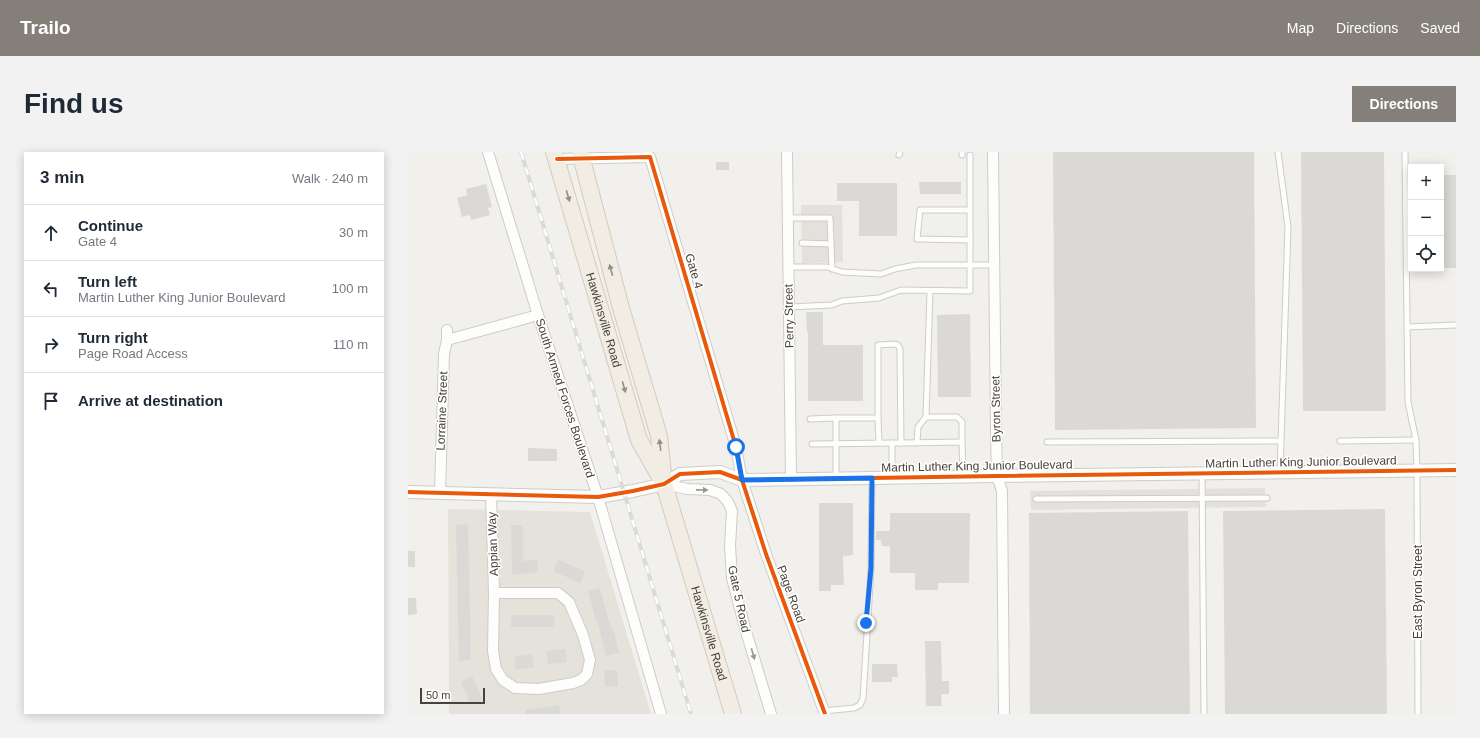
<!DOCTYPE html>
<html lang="en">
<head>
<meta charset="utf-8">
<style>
	:root { --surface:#fff; --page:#f2f2f3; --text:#1f2937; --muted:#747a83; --line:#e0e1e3; --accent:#847f78 }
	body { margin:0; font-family:Arial,sans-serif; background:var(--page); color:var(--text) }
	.controls { position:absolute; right:12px; top:12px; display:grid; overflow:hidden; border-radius:0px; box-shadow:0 2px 10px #0003 }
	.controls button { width:36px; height:36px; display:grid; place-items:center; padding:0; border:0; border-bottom:1px solid var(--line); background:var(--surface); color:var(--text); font:20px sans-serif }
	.scale { position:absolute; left:12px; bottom:10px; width:65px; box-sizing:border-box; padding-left:4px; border:2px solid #484239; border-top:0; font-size:11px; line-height:14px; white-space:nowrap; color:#484239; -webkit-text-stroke:3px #fff; paint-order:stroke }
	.stop { position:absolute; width:12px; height:12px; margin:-9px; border:3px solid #1a73e8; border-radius:50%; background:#fff }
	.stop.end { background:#1a73e8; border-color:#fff; box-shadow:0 1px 4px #0008 }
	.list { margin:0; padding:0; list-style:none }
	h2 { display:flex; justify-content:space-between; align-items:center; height:52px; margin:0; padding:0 16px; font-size:17px }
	h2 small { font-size:13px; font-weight:400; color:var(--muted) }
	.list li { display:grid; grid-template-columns:26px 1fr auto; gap:12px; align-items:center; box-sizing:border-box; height:56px; padding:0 16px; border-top:1px solid var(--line) }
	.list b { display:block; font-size:15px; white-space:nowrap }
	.list p { margin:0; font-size:13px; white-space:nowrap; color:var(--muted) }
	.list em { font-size:13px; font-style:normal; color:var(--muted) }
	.icon { flex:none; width:22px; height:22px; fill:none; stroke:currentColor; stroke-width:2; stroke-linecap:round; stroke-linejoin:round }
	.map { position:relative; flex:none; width:1048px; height:562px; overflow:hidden; border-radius:0px }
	header { display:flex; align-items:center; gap:24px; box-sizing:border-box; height:56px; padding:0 20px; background:var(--accent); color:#fff }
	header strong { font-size:19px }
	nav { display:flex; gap:22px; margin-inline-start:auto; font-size:14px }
	.intro { display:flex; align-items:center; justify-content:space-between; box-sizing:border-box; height:96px; padding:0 24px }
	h1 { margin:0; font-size:28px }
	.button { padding:10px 18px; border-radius:0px; background:var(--accent); color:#fff; font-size:14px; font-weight:700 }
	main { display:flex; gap:24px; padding:0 24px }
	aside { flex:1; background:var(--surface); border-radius:0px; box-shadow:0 2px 10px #0003 }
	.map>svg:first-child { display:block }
	.residential { fill:#e5e2db }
	.parking { fill:#e4e1dd }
	.building { fill:#dbd9d5 }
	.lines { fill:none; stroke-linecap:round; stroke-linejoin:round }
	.service-casing { stroke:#ceccc8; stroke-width:7 }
	.minor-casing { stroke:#ceccc8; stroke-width:12 }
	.tertiary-casing { stroke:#ceccc8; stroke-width:14 }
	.primary-casing { stroke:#d3cbbb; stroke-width:18 }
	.service { stroke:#fdfdfc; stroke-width:5 }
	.minor { stroke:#fdfdfc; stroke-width:10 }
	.tertiary { stroke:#fdfdfc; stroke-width:12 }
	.primary { stroke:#f1ede5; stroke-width:16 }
	.rail-casing { stroke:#dadad9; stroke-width:4 }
	.rail { stroke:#fff; stroke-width:2.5; stroke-dasharray:8; stroke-linecap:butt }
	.cycleway-casing { stroke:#fff; stroke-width:6 }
	.cycleway { stroke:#e8590c; stroke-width:4 }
	.oneway { fill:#948f86 }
	.oneway2 { fill:#999691 }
	.route { stroke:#1a73e8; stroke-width:5 }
	.labels { text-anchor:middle; stroke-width:3; stroke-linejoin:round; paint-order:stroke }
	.street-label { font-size:12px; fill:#484239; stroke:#fff }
</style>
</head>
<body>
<header>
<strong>Trailo</strong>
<nav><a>Map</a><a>Directions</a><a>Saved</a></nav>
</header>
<div class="intro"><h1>Find us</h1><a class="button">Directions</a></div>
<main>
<aside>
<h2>3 min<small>Walk · 240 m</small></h2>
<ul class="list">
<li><svg class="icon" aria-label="ahead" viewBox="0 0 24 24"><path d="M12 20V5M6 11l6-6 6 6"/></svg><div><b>Continue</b><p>Gate 4</p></div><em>30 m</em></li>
<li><svg class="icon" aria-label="left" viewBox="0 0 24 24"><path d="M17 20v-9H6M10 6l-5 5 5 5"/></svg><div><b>Turn left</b><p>Martin Luther King Junior Boulevard</p></div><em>100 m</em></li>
<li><svg class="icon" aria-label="right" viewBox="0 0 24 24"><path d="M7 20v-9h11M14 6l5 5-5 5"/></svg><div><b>Turn right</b><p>Page Road Access</p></div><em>110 m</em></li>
<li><svg class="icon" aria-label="arrive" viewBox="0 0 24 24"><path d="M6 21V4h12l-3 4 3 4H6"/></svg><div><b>Arrive at destination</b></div></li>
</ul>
</aside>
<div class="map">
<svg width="1048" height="562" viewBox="0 0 1048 562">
	<rect width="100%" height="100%" fill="#f2f0ec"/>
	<path class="residential" d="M40,357l142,3 61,202h-202z"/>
	<g class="parking">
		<path d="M393,53h41l1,57 -41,1z"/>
		<path d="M857,336l1,19 -235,3 -1,-19z"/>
	</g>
	<g class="building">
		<path d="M645,0h201l2,276 -201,2z"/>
		<path d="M893,0h83l2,259h-83z"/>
		<rect x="308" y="10" width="13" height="8"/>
		<rect x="1033" y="23" width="15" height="93"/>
		<path d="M511,30h42v12h-41z"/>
		<path d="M429,31h60v53h-38v-35h-22z"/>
		<path d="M78,32l6,23 -4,1 2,7 -19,5 -1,-5 -8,2 -5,-19 10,-3 -1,-6z"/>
		<path d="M398,160h17v33h40v56h-55v-68h-1z"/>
		<path d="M562,162l1,83h-33l-1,-82z"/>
		<path d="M120,296l29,1v12h-29z"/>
		<path d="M411,351h34v52l-10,1 1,29h-13v6h-12z"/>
		<path d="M977,357l2,205h-162l-2,-203z"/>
		<path d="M780,359l2,203h-160l-1,-201z"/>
		<path d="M482,361h80l-1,70h-31v7h-23v-17h-25v-27h-8l-1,-6h-5v-9h14z"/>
		<path d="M60,372l3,136 -12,1 -3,-136z"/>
		<path d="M103,373h12v36l14,-1 1,13 -26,1z"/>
		<rect x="0" y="399" width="7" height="16"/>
		<path d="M150,408l27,11 -5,12 -27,-12z"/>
		<path d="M192,436l11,41 2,-1 6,25 -13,3 -9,-36h-1l-8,-29z"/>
		<path d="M0,446h8l1,16 -9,1z"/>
		<path d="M103,463h43l1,12h-44z"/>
		<path d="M517,489h16l1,40h7v13h-8l1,12h-16z"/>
		<path d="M157,497l2,13 -19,2 -2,-13z"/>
		<path d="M124,502l2,13 -18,3 -2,-13z"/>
		<path d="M464,512h25l1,13h-6v5h-20z"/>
		<path d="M196,518h13l1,16 -13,1z"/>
		<path d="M64,524l11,24 -12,5 -10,-23z"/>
		<path d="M151,553l1,9h-34v-4z"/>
	</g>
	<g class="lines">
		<defs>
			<g id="service">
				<path d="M554,0v3"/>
				<path d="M870,0l10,75 -8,245"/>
				<path d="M997,0l3,250 8,38 1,31 1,243"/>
				<path d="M491,3l1,-3"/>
				<path d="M561,58h-49l-3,29 53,1"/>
				<path d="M380,66h42l2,51"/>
				<path d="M394,91l29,1"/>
				<path d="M381,115h38l15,5 39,2 14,-5 21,-4h78"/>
				<path d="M522,139l-4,126h31l5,5v20"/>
				<path d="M381,155l43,-2 10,-4 37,-3 22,-8 69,1v-136"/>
				<path d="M999,175l49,-2"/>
				<path d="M428,266h42v-73l17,-1 3,1 2,4 1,94"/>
				<path d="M470,266l1,25"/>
				<path d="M402,267l26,-1v60"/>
				<path d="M932,289l76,-1"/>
				<path d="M639,290l233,-1"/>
				<path d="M509,291l1,-16 8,-10"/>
				<path d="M404,292l80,-1"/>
				<path d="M794,322l2,240"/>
				<path d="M484,325v-34h9l61,-1 1,34"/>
				<path d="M628,347l231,-1"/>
				<path d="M416,559l30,-3 6,-3 3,-7 8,-130 1,-89"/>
			</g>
			<g id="minor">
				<path d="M80,0l50,163 60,182 63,217"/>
				<path d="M379,0l4,327"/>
				<path d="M585,0l3,280 1,44 5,15 2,223"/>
				<path d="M149,7l93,-2 86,290 6,33 24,74 59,160"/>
				<path d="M39,188l91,-25"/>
				<path d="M256,332l23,5 23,1 11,4 7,8 4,9 -2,35 2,32 13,50 26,86"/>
				<path d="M32,340l4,-138 3,-14v-10"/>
				<path d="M83,342l3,99"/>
				<path d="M86,441h64l11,9 14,33 7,25 -3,14 -6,6 -8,3 -34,6 -24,-1 -12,-8 -7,-11 -3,-18z"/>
			</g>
			<path id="tertiary" d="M0,340l190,5 35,-6 31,-7 16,-10 40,-2 22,8 255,-4 459,-6"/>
			<g id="primary">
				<path id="s1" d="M146,0l85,288 21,37"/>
				<path id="s2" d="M172,0l41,156 38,128 5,48 69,230"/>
			</g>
		</defs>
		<use href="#service" class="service-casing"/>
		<use href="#minor" class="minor-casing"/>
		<use href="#tertiary" class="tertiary-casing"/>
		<use href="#primary" class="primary-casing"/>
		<use href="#service" class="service"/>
		<use href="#minor" class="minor"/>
		<use href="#tertiary" class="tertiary"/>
		<use href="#primary" class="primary"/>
		<defs>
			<path id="rail" d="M113,0l170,562"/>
		</defs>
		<use href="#rail" class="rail-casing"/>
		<use href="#rail" class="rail"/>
		<defs>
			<g id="cycleway">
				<path d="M149,7l93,-2 86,290 6,33 24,74 59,160"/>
				<path d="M0,340l190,5 35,-6 31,-7 16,-10 40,-2 22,8 255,-4 459,-6"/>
			</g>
		</defs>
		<use href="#cycleway" class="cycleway-casing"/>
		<use href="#cycleway" class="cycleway"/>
	</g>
	<defs><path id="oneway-solid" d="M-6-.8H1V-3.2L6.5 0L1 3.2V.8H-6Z"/></defs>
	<g class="oneway">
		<use href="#oneway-solid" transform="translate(160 44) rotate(74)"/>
		<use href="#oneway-solid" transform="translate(203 118) rotate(-105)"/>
		<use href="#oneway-solid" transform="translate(216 235) rotate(74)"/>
		<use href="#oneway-solid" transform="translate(252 293) rotate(-97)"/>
	</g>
	<g class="oneway2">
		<use href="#oneway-solid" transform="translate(294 338) rotate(1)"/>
		<use href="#oneway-solid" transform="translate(345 502) rotate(74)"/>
	</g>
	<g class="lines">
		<path class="route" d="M328,295l6,33 130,-2 -1,90 -5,55"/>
	</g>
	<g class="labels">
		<g class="street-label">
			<text transform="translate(286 119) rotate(73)" y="4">Gate 4</text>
			<text transform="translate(381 164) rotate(-91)" y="4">Perry Street</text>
			<text dy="4" stroke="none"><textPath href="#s1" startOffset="175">Hawkinsville Road</textPath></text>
			<text transform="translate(157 246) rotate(72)" y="4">South Armed Forces Boulevard</text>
			<text transform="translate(588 257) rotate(-91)" y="4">Byron Street</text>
			<text transform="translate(34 259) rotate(-88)" y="4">Lorraine Street</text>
			<text transform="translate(893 310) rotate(-1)" y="4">Martin Luther King Junior Boulevard</text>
			<text transform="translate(569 314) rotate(-1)" y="4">Martin Luther King Junior Boulevard</text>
			<text transform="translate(85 392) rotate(-92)" y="4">Appian Way</text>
			<text transform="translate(1010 440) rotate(-90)" y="4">East Byron Street</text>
			<text transform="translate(383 442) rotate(70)" y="4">Page Road</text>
			<text transform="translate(331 447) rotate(78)" y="4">Gate 5 Road</text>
			<text dy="4" stroke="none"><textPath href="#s2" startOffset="499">Hawkinsville Road</textPath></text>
		</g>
	</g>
</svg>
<div class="controls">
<button>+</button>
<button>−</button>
<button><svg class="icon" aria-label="locate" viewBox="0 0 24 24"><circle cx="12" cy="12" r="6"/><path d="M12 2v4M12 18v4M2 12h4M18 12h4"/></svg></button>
</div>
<div class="scale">50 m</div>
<div class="stop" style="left:328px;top:295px"></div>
<div class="stop end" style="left:458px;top:471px"></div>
</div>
</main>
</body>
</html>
